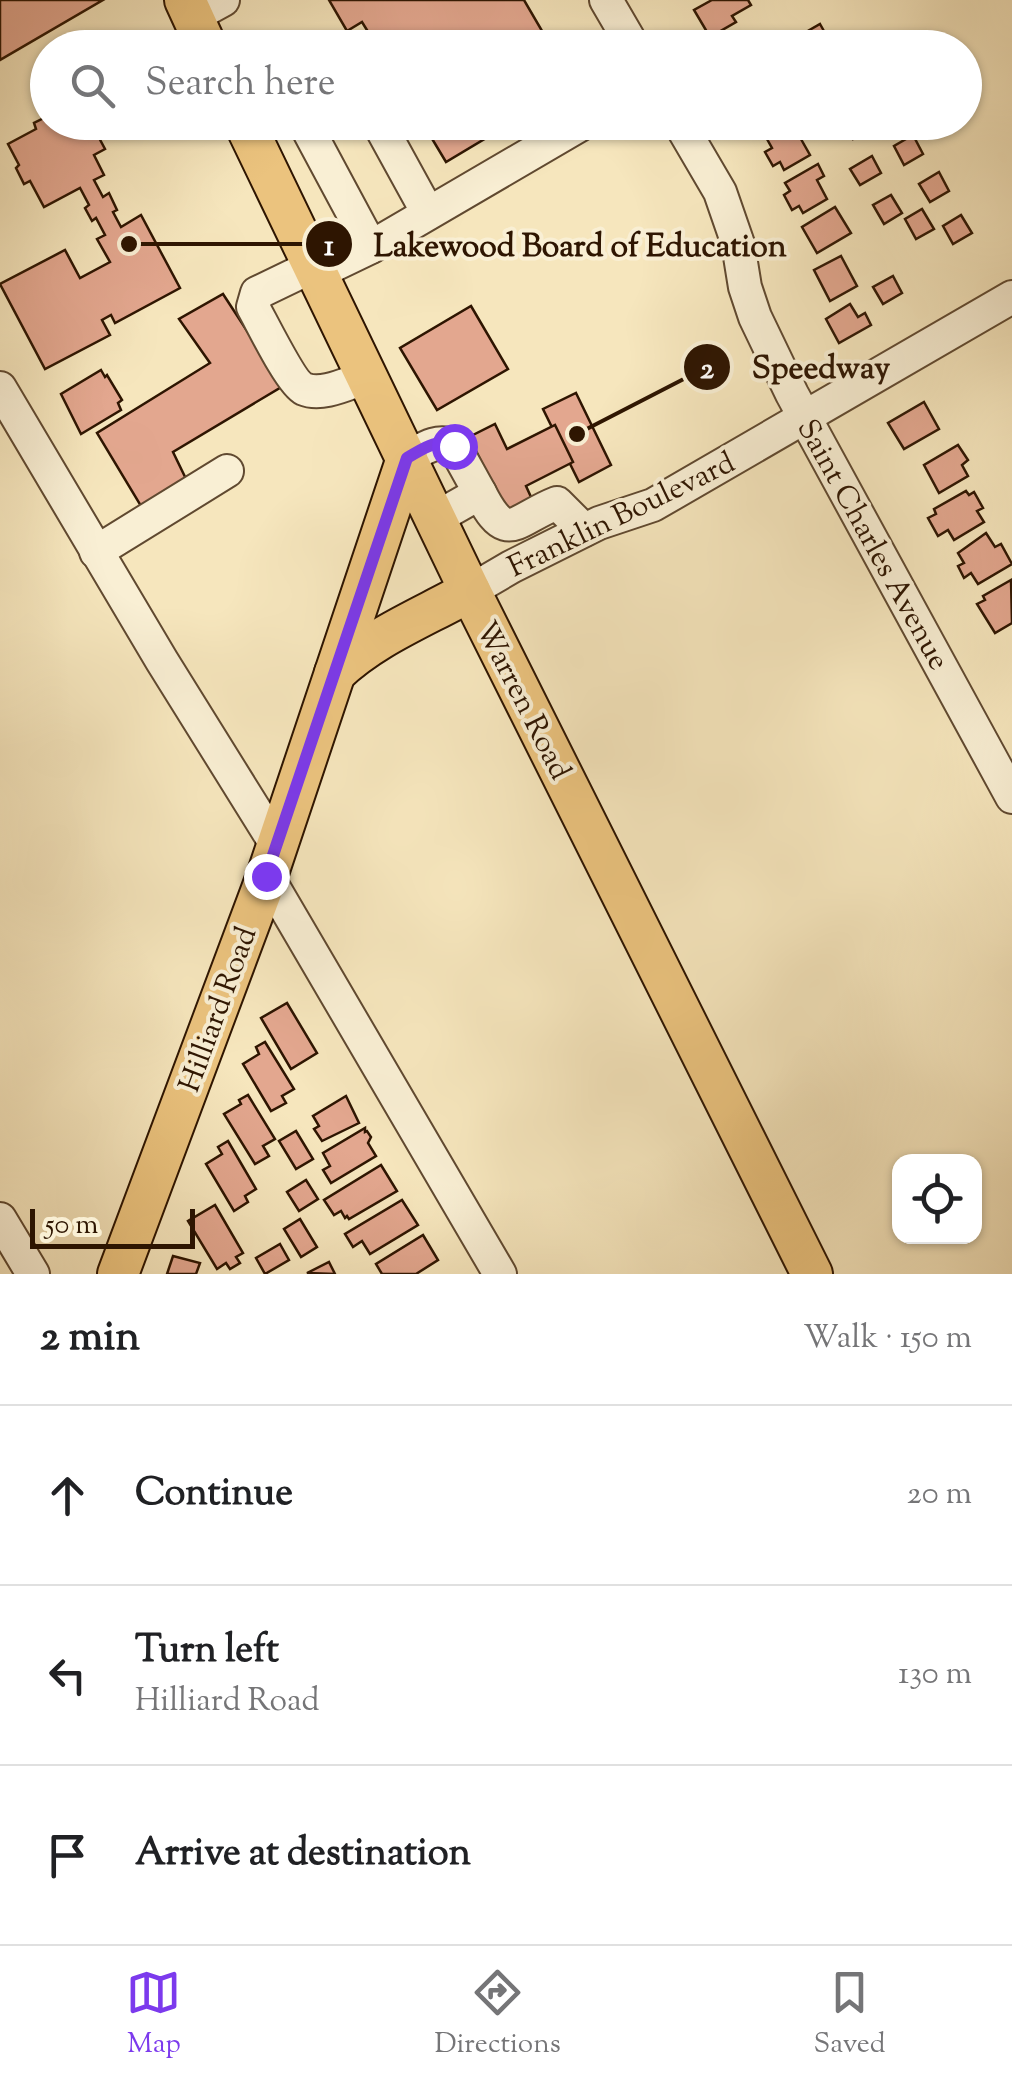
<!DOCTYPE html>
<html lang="en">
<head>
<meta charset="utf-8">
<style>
	:root { --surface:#fff; --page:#f6f6f6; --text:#202124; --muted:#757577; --line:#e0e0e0; --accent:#7c3aed }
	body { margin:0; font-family:"Sorts Mill Goudy",serif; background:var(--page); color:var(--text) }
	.controls { position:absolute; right:30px; bottom:30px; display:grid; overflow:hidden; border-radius:20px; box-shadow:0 2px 8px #0004 }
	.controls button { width:90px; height:90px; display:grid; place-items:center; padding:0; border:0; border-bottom:2px solid var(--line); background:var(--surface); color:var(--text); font:50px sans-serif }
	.scale { position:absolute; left:30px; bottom:25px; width:165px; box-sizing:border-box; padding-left:10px; border:5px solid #2e1501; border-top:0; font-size:28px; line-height:35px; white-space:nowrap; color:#2e1501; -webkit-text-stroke:8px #f9efd4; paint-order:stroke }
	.stop { position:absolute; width:30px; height:30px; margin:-22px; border:8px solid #7c3aed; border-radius:50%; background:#fff }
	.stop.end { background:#7c3aed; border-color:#fff; box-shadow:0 2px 10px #0008 }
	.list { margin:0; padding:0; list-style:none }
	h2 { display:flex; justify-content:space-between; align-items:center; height:130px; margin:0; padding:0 40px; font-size:42px }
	h2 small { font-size:32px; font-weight:400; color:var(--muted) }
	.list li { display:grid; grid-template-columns:65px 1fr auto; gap:30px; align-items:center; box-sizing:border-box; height:180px; padding:0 40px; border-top:2px solid var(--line) }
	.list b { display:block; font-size:38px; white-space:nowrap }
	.list p { margin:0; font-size:32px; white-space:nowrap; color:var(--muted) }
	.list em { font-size:32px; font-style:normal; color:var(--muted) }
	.icon { flex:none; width:55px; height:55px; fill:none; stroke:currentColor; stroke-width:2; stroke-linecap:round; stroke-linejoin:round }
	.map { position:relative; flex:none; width:1012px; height:1274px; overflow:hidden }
	.search { position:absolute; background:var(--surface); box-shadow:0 2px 8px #0004; left:30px; right:30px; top:30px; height:110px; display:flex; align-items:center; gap:25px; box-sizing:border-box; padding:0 35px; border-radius:55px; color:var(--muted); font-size:38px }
	.sheet { height:670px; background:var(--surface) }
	nav { display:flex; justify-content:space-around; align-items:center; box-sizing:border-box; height:140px; border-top:2px solid var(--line); background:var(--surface); font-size:28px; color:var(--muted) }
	nav a { display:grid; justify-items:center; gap:5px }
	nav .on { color:var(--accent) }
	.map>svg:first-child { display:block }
	.building { fill:#e3a78f; stroke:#2e1501; stroke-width:2.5 }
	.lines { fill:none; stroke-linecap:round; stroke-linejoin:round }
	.minor-casing { stroke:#604930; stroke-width:36 }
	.major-casing { stroke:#2e1501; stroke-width:44 }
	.minor { stroke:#f9efd4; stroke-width:32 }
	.major { stroke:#ebc37e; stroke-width:40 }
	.route { stroke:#7c3aed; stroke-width:12 }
	.labels { text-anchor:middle; stroke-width:8; stroke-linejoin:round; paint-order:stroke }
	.street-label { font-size:30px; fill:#2e1501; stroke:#f9efd4 }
	.leader { fill:none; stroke:#2e1501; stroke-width:4 }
	.callout-dot { fill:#2e1501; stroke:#f9efd4; stroke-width:4 }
	.mark-label { font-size:30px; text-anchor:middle; font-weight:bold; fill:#fff }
	.callout-label { font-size:32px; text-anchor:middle; font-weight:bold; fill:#2e1501; stroke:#f9efd4; stroke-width:8; stroke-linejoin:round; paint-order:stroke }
</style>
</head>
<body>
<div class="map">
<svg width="1012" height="1274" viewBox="0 0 1012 1274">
	<rect width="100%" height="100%" fill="#f6e6bd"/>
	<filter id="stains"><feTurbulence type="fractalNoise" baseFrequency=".002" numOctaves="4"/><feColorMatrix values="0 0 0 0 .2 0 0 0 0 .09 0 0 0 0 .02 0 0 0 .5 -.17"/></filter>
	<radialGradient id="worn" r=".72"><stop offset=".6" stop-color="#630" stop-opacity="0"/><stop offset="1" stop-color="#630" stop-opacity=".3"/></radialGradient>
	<g class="building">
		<path d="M0,0h103l-103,60z"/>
		<path d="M329,0h195l28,48h-174l-16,-26 -15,9z"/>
		<path d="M712,0h36l3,5 -19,11 4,6 -26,15 -16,-27z"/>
		<path d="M820,24l9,16 -12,8h-18l-5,-9z"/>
		<path d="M751,35l6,10 -4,3h-24z"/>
		<path d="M48,116v6h28l4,7 11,-6 14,26 -11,6 10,20 -10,5 9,17 6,-4 8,17 -4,2 8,15 20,-12 39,73 -65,35 -4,-8 -9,5 8,15 -65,34 -45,-85 65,-34 15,28 30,-16 -13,-23 8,-4 -9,-17 -4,3 -7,-13 4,-3 -9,-17 -36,19 -14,-26 -6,3 -8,-16 3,-3 -11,-21 28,-15 -2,-6z"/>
		<path d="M422,122h91l-67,40z"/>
		<path d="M844,122h31l2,3 -24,14z"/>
		<path d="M793,125l17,30 -26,15 -4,-8 -7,4 -8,-14 7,-4 -5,-9z"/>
		<path d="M913,135l10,19 -19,11 -10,-19z"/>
		<path d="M872,156l9,17 -21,12 -10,-16z"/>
		<path d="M818,164l6,12 -7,4 10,19 -24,14 -4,-7 -7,4 -8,-15 6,-4 -5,-8z"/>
		<path d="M939,172l10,19 -19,11 -11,-18z"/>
		<path d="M891,195l11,18 -18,11 -11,-19z"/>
		<path d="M835,207l16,26 -34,20 -15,-26z"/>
		<path d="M922,209l12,20 -18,10 -11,-20z"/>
		<path d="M961,215l11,18 -19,11 -10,-18z"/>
		<path d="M841,256l16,30 -27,15 -16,-31z"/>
		<path d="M893,276l9,17 -19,11 -10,-17z"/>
		<path d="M223,294l60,92 -110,66 15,31 -44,28 -47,-78 113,-70 -31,-44z"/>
		<path d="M850,304l8,13 7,-4 6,12 -32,18 -13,-24z"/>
		<path d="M471,306l37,63 -71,41 -37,-62z"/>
		<path d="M101,370l4,7 2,-2 15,25 -4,3 3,7 -40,24 -20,-40z"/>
		<path d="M576,393l35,72 -32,17 -36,-73z"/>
		<path d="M924,402l15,27 -35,20 -16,-26z"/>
		<path d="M495,424l12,25 48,-24 18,37 -47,24 10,22 -25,13 -42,-84z"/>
		<path d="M958,445l10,15 -6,5 6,11 -29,17 -15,-28z"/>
		<path d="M966,491l3,4 5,-3 9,16 -6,3 7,11 -30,18 -6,-10 -10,6 -10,-18 8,-4 -2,-5z"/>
		<path d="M986,533l9,14 6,-3 11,20 -34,20 -7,-11 -7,5 -6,-12 6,-3 -6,-10z"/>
		<path d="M1011,580l1,43 -17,10 -18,-29 8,-4 -2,-4z"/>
		<path d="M287,1003l30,50 -26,16 -30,-51z"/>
		<path d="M265,1042l29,47 -12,7 4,7 -15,8 -28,-47 16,-10 -3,-7z"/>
		<path d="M248,1095l27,44 -12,7 6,10 -14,8 -31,-50 17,-10 -2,-4z"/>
		<path d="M346,1096l13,27 -37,18 -8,-12 5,-3 -6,-10z"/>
		<path d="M365,1128v4l2,-1 4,6 -3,6 8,13 -45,27 -8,-13 7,-4 -7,-13z"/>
		<path d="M296,1131l17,28 -17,10 -17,-28z"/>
		<path d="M228,1141l28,48 -11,7 3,6 -14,9 -28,-47 16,-10 -4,-7z"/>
		<path d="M381,1165l16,26 -48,28 -2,-3 -2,2 -4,-7 -7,4 -10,-15z"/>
		<path d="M306,1180l12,19 -19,12 -12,-19z"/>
		<path d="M402,1200l16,25 -48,29 -8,-13 -9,6 -8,-13z"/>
		<path d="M215,1205l28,48 -7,4 4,6 -10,6 -4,-6 -9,6 -29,-48z"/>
		<path d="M300,1219l17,28 -16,10 -17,-28z"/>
		<path d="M423,1235l15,25 -22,14h-34l-6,-10z"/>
		<path d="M280,1244l9,16 -24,14 -9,-16z"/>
		<path d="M173,1256l27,7 -4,11h-29z"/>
		<path d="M329,1262l6,12 -28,-1z"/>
	</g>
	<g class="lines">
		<defs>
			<g id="minor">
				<path d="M606,0l28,48"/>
				<path d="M192,17l31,-17"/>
				<path d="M304,122l67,125"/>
				<path d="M378,122l50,91"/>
				<path d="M679,122l41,70 18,52 7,43 10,30 37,77 220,403"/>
				<path d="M313,266l-56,27 -4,14c9,16 38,76 51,82 19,8 46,-7 63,-12"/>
				<path d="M317,273l54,-26 214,-125"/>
				<path d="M0,388l162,273 114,183"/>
				<path d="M407,458c15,-8 29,-20 47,-12l26,47 -44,25"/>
				<path d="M480,493c27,53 34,27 77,10l27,27"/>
				<path d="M96,552l131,-81"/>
				<path d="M470,591l41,-24 88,-44 54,-18 359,-208"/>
				<path d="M267,876l233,398"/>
				<path d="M0,1219l33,55"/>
			</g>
			<g id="major">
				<path d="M185,0l22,48"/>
				<path d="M244,122l226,469 342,683"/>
				<path d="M335,673c39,-37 89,-56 135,-82"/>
				<path d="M118,1274l149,-398 140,-418"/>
			</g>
		</defs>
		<use href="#minor" class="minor-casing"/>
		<use href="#major" class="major-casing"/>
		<use href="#minor" class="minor"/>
		<use href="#major" class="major"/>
	</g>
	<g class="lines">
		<path class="route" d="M266,876l141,-418c16,-9 29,-20 47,-12"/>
	</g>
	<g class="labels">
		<g class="street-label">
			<text transform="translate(621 514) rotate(-26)" y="10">Franklin Boulevard</text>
			<text transform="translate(874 544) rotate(61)" y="10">Saint Charles Avenue</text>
			<text transform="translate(524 700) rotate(63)" y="10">Warren Road</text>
			<text transform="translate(217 1009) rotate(-70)" y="10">Hilliard Road</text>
		</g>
	</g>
	<path class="leader" d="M129 244L329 244M577 434L707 367"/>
	<g class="callout-dot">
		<circle cx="129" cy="244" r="10"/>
		<circle cx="577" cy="434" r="10"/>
		<circle cx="329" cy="244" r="25"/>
		<circle cx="707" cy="367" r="25"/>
	</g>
	<g class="mark-label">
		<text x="329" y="255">1</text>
		<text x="707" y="378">2</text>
	</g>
	<g class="callout-label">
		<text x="580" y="256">Lakewood Board of Education</text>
		<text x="821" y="378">Speedway</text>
	</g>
	<rect width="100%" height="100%" filter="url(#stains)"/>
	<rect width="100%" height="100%" fill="url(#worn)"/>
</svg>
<div class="controls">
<button><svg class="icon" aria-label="locate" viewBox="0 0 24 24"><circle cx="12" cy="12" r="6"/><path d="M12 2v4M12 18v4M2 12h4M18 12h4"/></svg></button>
</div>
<div class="scale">50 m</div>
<div class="stop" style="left:454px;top:446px"></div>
<div class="stop end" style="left:266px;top:876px"></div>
<div class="search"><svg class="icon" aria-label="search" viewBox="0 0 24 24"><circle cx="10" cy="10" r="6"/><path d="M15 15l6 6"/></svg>Search here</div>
</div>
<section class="sheet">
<h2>2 min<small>Walk · 150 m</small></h2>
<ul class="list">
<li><svg class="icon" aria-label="ahead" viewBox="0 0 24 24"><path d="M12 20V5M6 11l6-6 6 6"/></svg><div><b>Continue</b></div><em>20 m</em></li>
<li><svg class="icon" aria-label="left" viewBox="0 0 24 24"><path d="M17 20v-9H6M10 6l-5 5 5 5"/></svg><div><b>Turn left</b><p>Hilliard Road</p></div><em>130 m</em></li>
<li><svg class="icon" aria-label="arrive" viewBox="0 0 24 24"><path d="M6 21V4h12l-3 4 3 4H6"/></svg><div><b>Arrive at destination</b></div></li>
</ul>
</section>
<nav>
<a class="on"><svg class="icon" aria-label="map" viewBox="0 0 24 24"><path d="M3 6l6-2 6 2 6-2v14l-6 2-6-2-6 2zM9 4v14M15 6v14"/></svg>Map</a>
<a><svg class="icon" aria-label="directions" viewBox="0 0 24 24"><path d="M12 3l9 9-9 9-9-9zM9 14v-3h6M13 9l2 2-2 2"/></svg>Directions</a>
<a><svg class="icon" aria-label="saved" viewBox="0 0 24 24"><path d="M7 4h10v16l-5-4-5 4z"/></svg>Saved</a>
</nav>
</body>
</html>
